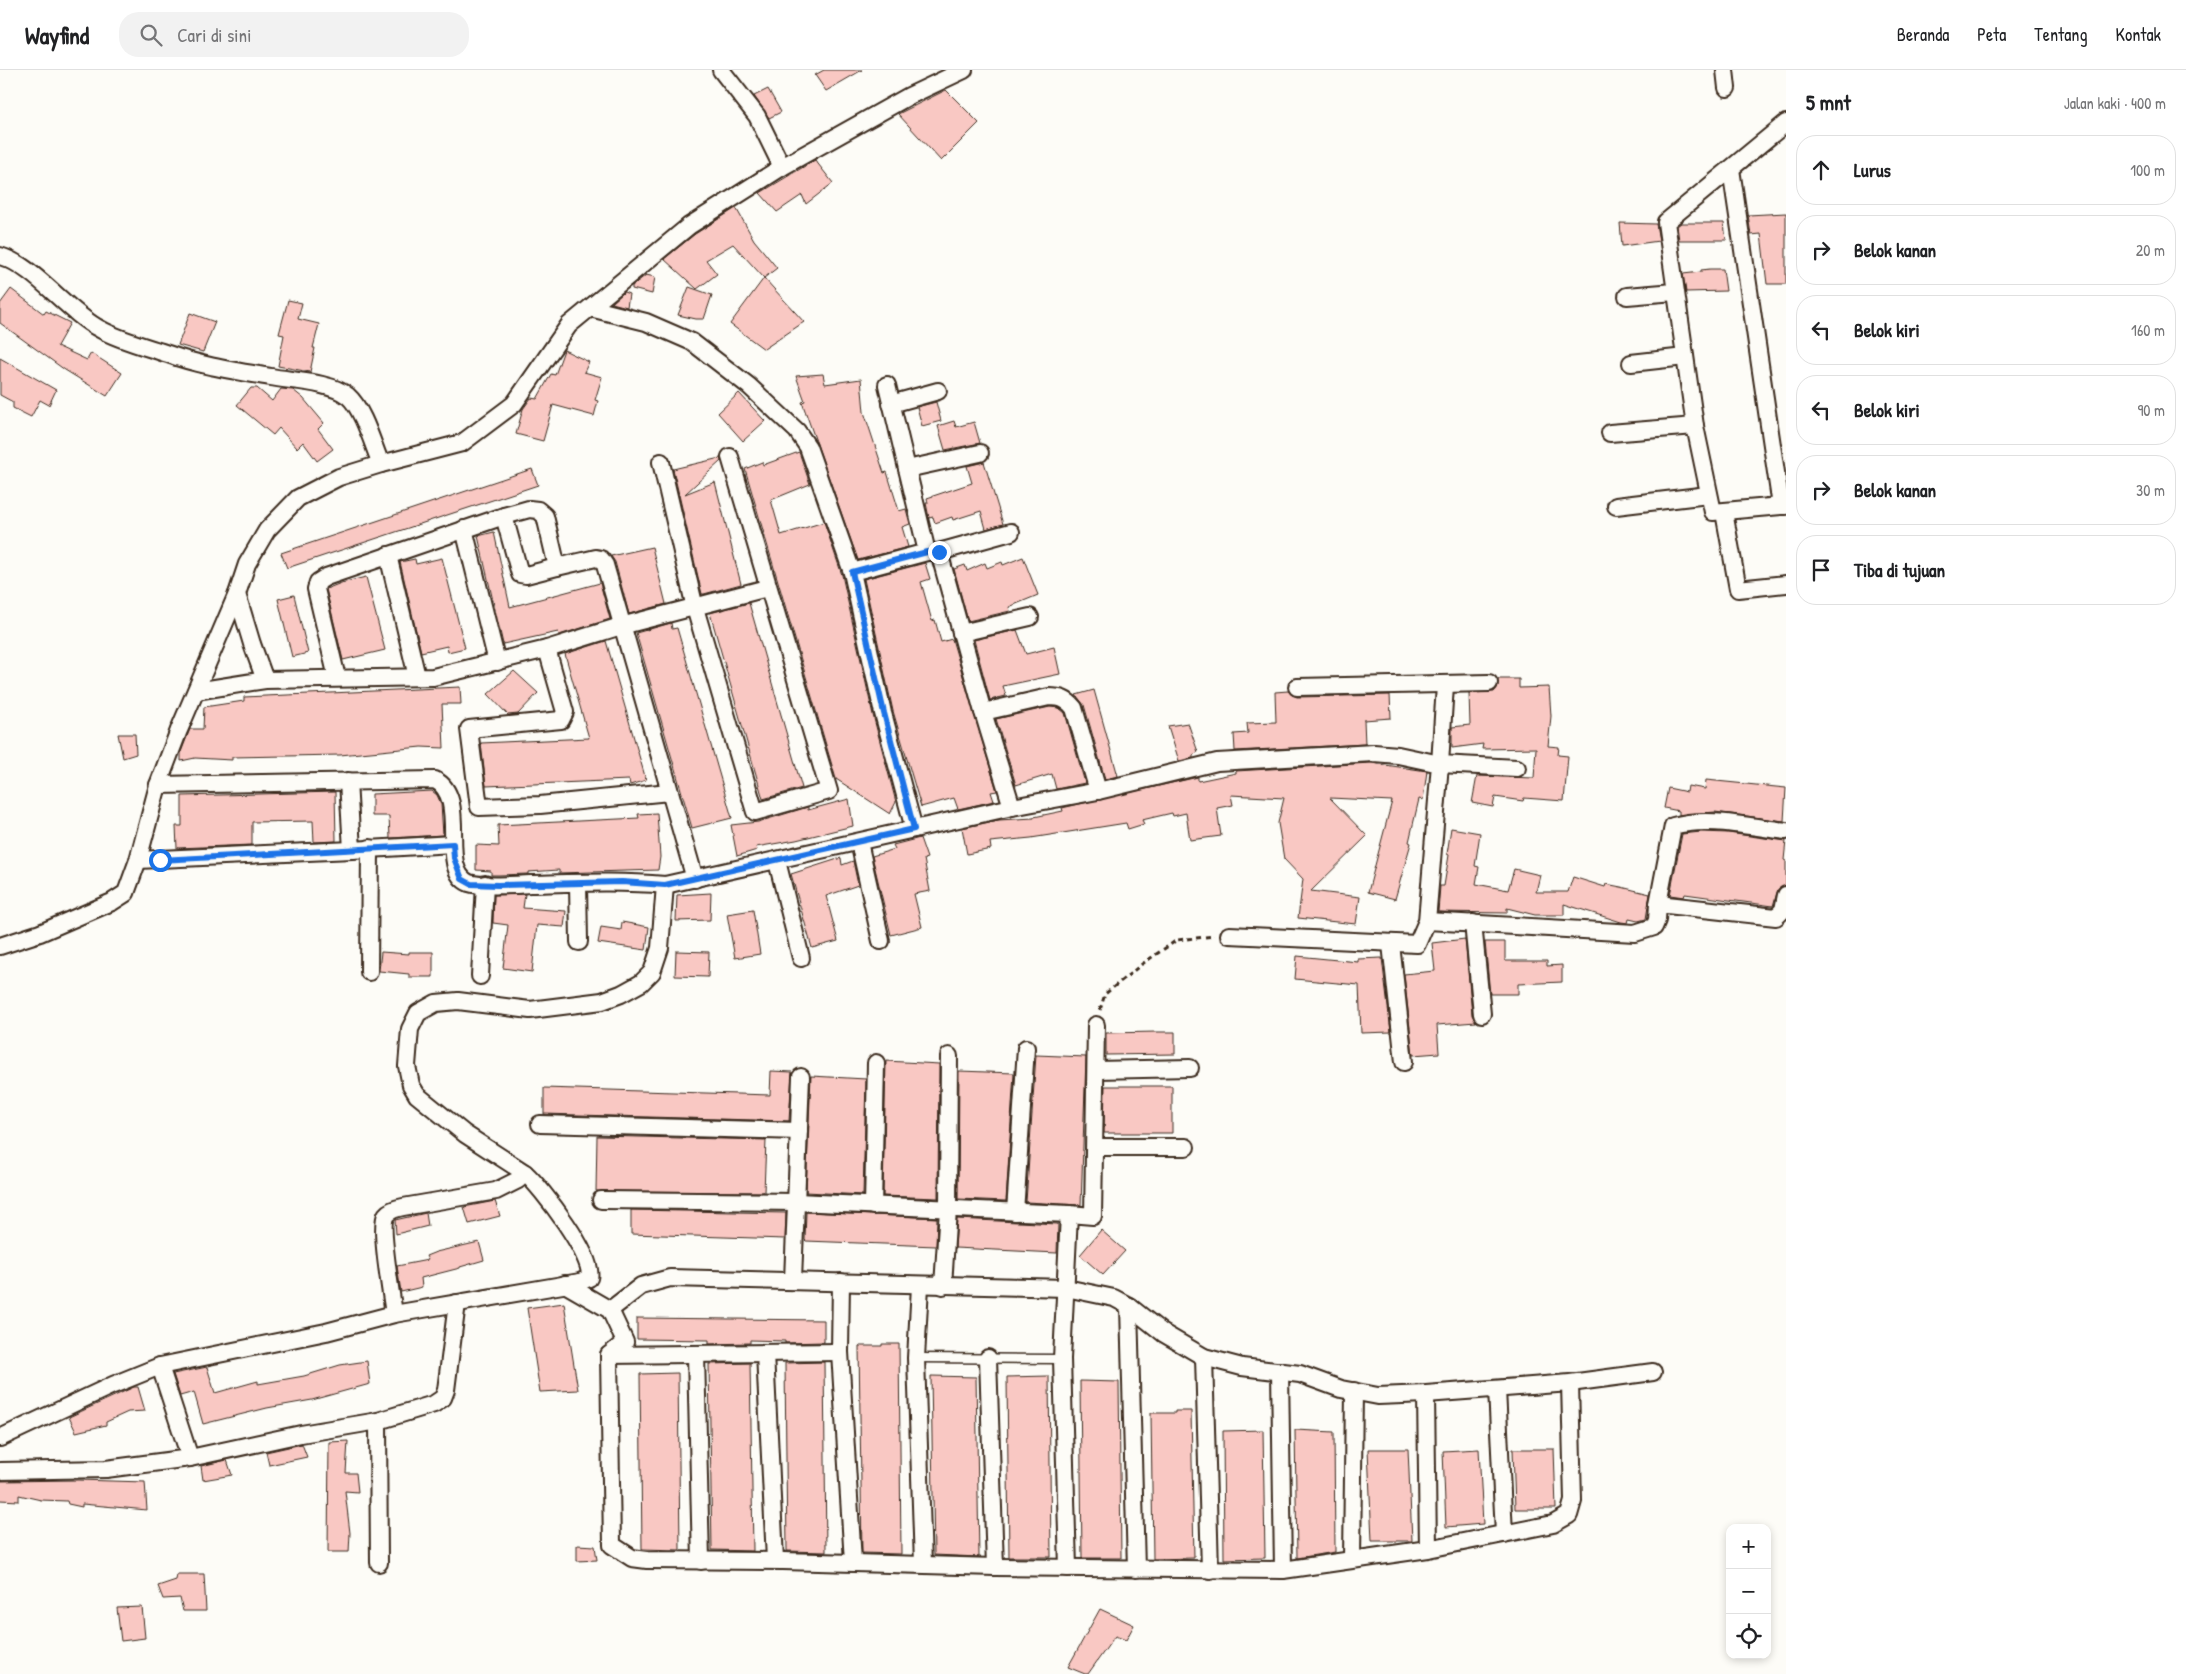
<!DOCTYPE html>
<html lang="id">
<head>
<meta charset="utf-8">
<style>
	:root { --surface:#fff; --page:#f2f2f2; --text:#202124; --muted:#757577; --line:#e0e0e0 }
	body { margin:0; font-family:"Patrick Hand",sans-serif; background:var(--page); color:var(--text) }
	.controls { position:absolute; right:15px; bottom:15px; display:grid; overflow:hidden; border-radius:10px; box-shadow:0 2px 8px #0003 }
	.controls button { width:45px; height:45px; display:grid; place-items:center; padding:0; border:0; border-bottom:1px solid var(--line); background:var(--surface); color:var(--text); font:25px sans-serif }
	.stop { position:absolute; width:15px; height:15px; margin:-11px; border:4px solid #1a73e8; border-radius:50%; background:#fff }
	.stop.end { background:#1a73e8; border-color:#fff; box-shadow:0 1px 5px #0008 }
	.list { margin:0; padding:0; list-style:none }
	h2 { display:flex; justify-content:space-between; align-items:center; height:65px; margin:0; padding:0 20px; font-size:21px }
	h2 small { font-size:16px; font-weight:400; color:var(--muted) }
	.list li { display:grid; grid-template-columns:32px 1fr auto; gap:15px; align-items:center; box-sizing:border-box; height:70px; margin:0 10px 10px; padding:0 10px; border:1px solid var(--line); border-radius:20px }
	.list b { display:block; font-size:19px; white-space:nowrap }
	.list em { font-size:16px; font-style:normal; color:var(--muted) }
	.icon { flex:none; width:28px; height:28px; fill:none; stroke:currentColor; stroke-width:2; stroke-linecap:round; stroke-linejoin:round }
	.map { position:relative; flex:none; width:1786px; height:1604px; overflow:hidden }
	header { display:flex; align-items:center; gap:30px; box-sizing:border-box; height:70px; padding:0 25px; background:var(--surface); border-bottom:1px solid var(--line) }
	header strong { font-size:24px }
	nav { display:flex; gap:28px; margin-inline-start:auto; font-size:18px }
	.search { width:350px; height:45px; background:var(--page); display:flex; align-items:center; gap:12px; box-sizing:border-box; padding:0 18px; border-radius:20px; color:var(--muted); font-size:19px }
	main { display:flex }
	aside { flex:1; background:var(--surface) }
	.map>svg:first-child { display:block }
	.building { fill:#f9c8c3; stroke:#3b2a1e }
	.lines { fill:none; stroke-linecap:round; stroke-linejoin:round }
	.lane-casing { stroke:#3b2a1e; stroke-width:11 }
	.street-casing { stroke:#3b2a1e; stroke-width:20 }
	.path { stroke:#3b2a1e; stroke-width:3; stroke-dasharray:5 4; stroke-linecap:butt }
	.lane { stroke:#fdfcf7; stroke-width:8 }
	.street { stroke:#fdfcf7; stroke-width:16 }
	.route { stroke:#1a73e8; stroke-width:6 }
</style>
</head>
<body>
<header>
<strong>Wayfind</strong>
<div class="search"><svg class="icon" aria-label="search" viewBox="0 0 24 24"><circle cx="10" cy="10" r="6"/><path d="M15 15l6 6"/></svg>Cari di sini</div>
<nav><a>Beranda</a><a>Peta</a><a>Tentang</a><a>Kontak</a></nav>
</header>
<main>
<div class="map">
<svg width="1786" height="1604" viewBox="0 0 1786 1604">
	<rect width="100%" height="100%" fill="#fdfcf7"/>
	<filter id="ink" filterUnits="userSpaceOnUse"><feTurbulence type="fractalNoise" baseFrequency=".02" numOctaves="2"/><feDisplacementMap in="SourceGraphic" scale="10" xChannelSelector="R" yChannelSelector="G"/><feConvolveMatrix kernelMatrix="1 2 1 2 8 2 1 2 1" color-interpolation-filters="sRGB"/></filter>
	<g filter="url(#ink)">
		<g class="building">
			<path d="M824,0h38l-36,21 -11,-16z"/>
			<path d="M768,19l13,23 -12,6 -15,-22z"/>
			<path d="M946,20l33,33 -38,38 -43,-47z"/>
			<path d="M815,90l18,23 -27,21 -4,-9 -25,17 -17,-19z"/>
			<path d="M736,138l18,32 23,28 -13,10 -31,-34 -27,16 11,14 -20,15 -33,-30 31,-25z"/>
			<path d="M1786,143v71h-19l-6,-50 -10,1 -3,-20z"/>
			<path d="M1620,153l36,1 3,17 -37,5z"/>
			<path d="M1681,153h43l2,17h-47l-2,-14z"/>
			<path d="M1710,199h13l3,22 -40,1 -3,-18 18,-2v-2z"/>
			<path d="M646,205l9,2 -3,17 -20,-5v-3z"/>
			<path d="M764,208l40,44 -40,27 -34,-25z"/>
			<path d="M689,217l23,8 -8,24h-8l-18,-4z"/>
			<path d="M11,219l33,25 2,-3 24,12 -13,23 30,14 4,-7 31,20 -15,23 -42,-26 -65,-47v-19z"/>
			<path d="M624,222l5,2 -2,13 -15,-4z"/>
			<path d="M288,230l14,3 -4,16 21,5 -6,24h2l-5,24 -32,-6 6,-31 -5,-1z"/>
			<path d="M190,243l25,9 -12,30 -25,-7z"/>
			<path d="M564,280l25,12 -5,10 18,5 -7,23 3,1 -4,15 -41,-11 -10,36 -27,-7 7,-25 8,-11 6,1 14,-25 4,1z"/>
			<path d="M0,288l56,32 -7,15 -9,-5 -9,17 -18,-9v-6l-13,-7z"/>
			<path d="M823,304l2,10 36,-5 3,33 20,61 3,-1 12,39 7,-2 4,15 -8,3 6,20 -50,13 -56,-158 3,-1 -9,-25z"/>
			<path d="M251,318h6l15,13 9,-12 12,1 10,8 21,25 -6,6 15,20 -16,12 -14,-19 -6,6 -18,-20 -6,7 -36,-30z"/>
			<path d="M739,323l26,28 -22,20 -25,-28z"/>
			<path d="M936,332l5,19 -19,5 -5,-19z"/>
			<path d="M954,351l2,6 18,-5 6,21 -35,7 -7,-24z"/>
			<path d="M799,382l11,32 -39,16 10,35 43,-13 18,53 31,140 23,87 -6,12 -54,-35 -91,-310 17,-7 1,3z"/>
			<path d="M720,388l1,3 -36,33 30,-12 26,102 -37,10h-2l-29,-125z"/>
			<path d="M984,392l19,62 -17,5 -5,-18 -28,9 -1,-3 -17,6 -2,-6 -4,1 -3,-15h2l-1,-5 45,-15 -5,-17z"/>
			<path d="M532,399l6,16 -251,83 -6,-15z"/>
			<path d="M494,462l16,75 90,-24 10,36 -51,16 -1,-3 -55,12 -25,-108z"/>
			<path d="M652,477l14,57 -37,10 -14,-52 -4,-6z"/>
			<path d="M1023,487l15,38 -29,12 1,4 -42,10 -14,-52 11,-4 2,6 18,-8 2,5 15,-6 1,3z"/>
			<path d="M442,488l23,90 -17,4 -1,-6 -26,6 -21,-90 15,-3 1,5z"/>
			<path d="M925,493l5,16 -9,3 11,39 3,-1 6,22 11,-3 45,152 -6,1 3,9 -36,8 -4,-11 -33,9 -28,-96 -29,-132z"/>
			<path d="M366,507l19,73 -42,10 -17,-71 15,-6z"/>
			<path d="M294,525l14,58 -16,4 -14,-58z"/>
			<path d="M749,533l53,185 -39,11 -53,-186z"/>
			<path d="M671,553l1,6 5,-1 55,190 -40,10 -56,-195z"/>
			<path d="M1017,560l9,24 28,-7 6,27 -57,12 3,10 -16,4 -16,-60z"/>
			<path d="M606,571l40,139 -16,5 -1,-5 -143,6 -5,-43 108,-5 -24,-84z"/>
			<path d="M514,601l24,22 -20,21 -10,1 -20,-21z"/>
			<path d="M1498,609h21v9l30,-1 2,29 -3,30 11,1 -1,8 10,1 -4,45 -40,-3 -1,3 -28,-4 -2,10 -21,-4 5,-27 57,2 2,-30 -54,1 1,-5 -31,4v-21l18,-2 -1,-32 25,-1 4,-5z"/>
			<path d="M460,617l1,17h-19l2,44 -23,-1 -81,8 -108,2v3l-37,-2 -14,3v-9l9,-23h13l1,-22 40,-6v-4z"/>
			<path d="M1094,620l24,86 -13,3 -21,-74 -8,-10z"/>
			<path d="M1288,621l4,4 5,2 93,-2 1,23 -27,2 1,24 -130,7 -1,-17 14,-1 -1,-10 29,-1 -1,-30z"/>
			<path d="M1050,637l9,1 6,5 20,70 -29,6 -4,-15 -36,11 -20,-66z"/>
			<path d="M1188,653l10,29 -5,3v3l-14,3 -11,-35z"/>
			<path d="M118,664h17l1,20 -13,4z"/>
			<path d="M1371,693l56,8 -4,29 -4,-1 -10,43 2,1 -16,56 -27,-7 24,-91 -62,-3 37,38 -56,55 49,6 -4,27 -58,-6 5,-39 -19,-20 -6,-36 6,-25 -53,-3 2,10 -16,3 4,28 -31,4 -4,-27 -13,3 -1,-3 -30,7 2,4 -16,5 -2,-6 -95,15 -41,4 1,7 -24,5 -5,-26 37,-8 35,-2v-1l29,-6 -1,-3 136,-31v4l38,-8v-2z"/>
			<path d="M1706,710l80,8 -2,33 -69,-9 -36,3v-4l-15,-3 4,-20 19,4 1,-6 17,3z"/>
			<path d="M432,721l5,4 4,9 2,31 -53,3 -1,-22h-17v-22z"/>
			<path d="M335,722l1,49 -22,1 -1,-21 -61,1v23l-75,3 -1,-22h6v-30z"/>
			<path d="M849,729l4,27 -57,14 -40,7 1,3 -20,6 -6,-31 27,-3 50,-15v3z"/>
			<path d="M657,743l3,44 -2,13 -99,3v-3l-31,2v2l-29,1h-8v-4l-15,-1v-25l23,1 -1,-21 141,-7 -1,-4z"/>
			<path d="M1451,758l29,5 -5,33 4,1 -3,17 32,6 6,-21 26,6 -4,17h32l5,-15 32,10 1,-3 15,3 29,7 -4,25 -8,2 -9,-2 -1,4 -7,-1 -57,-18v11h-29l-28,-7v5l-69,-1 2,-26h4l5,-31 -2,-1z"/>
			<path d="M1701,762l27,1 58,8 -2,19 2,1v24l-8,4 -5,17 -88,-12 -1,3 -14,-2 12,-61z"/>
			<path d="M920,768l7,20 -3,1 6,32 -16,3 8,33 -31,8 -19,-79 23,-7 -2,-4z"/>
			<path d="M841,788l1,7 11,-4 5,24 -32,11 12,45 -26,7 -21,-74z"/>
			<path d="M711,823l-1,27 -34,1 1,-26z"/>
			<path d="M525,824l-2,14 43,3 -2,16 -27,-2 -5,47 -29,-4 5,-43 -15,-2 1,-28z"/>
			<path d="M753,840l7,44 -25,4 -8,-44z"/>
			<path d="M622,852l27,5 -3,23 -48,-7 3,-16 20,3z"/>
			<path d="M1465,869l7,76 4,7 -39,3 2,28 -26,2 -9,-81 31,-3 -3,-28z"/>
			<path d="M1485,872h20v19h42v5l15,-1v17l-44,2v10h-28z"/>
			<path d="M676,881l33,1 -1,25 -33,-1z"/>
			<path d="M381,882l28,2v-2h24v25h-24v-3l-30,-3z"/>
			<path d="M1297,886l61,6v-3l24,-1 9,74 -30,1 -2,-48 -64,-6z"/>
			<path d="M1157,962h18v22l-69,1v-22z"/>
			<path d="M1036,985l50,2 -5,148 -55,-3z"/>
			<path d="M886,991l53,3 -1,134 -55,-2z"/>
			<path d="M771,1001l21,1 -3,49 -245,-7v-26l226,7z"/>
			<path d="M959,1001l55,2 -8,128 -48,-2z"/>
			<path d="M811,1006l55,3 -3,116 -57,-3z"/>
			<path d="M1105,1016h67v47h-68z"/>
			<path d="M597,1066l169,4 -2,52 -168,-1z"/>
			<path d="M495,1131l5,15 -31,8 -5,-17z"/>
			<path d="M631,1140l155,3 -1,26 -154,-5z"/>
			<path d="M806,1142l131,6 -1,28 -130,-5 -1,-1z"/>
			<path d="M426,1143l2,13 -32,8 -1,-14z"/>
			<path d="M957,1149l101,5 -1,29 -102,-5z"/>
			<path d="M1101,1160l24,21 -22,24 -23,-20z"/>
			<path d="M479,1172l5,18 -24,7v1l-39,10 1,9 -21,5 -4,-26 31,-6 -2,-4 10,-4z"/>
			<path d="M564,1233l14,87 -38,2 -13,-84z"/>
			<path d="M637,1248l187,2v22l-39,1v-2l-35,-1v3l-41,1v-4l-72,-1z"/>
			<path d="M882,1274h17l2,210 -39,-1 -3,-207h23z"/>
			<path d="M367,1291l3,23 -58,16 -45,8 -64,16 -9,-32 -14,4 -7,-22 34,-7 8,26 43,-12v3l46,-8 36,-11z"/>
			<path d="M824,1292l2,190 -39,-1 -2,-188z"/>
			<path d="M750,1293l3,188 -41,-1 -3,-186z"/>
			<path d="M678,1303l2,177 -38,-1 -2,-175z"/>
			<path d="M931,1306l45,1 3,180 -45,-2z"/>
			<path d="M1049,1306l2,181h-42l-2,-180z"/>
			<path d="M1080,1311l39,1 2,176h-39z"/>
			<path d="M134,1317h4l7,24 -17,1 -22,10v3l-30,7 -7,-15z"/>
			<path d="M1175,1341h16l3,147 -41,1 -2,-146h24z"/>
			<path d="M1263,1360l2,128 -41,1 -1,-128z"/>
			<path d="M1295,1360l39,2 1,120 -38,6z"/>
			<path d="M348,1371l-2,32h10l2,19 -13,-1 5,42 -1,19h-21l1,-110z"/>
			<path d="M302,1374l5,13 -38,8 -3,-13z"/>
			<path d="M1368,1379h40l4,92h-40z"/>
			<path d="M1479,1379l4,75 -37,3 -3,-76z"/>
			<path d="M1513,1379h41l2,60h-41z"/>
			<path d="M227,1390l5,15 -29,5 -2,-14z"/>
			<path d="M78,1410l67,2 2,28 -65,-6v3l-14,-3 -1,-3 -26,-1 -22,-5v6l-19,-1v-19z"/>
			<path d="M577,1475l18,1 2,14 -20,1z"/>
			<path d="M177,1504h27l2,37h-23l-3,-13 -17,1 -5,-13 18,-6z"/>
			<path d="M142,1537l3,31 -24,3 -4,-33z"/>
			<path d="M1100,1539l34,16 -8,15 -11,-4 -27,38h-3l-17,-7z"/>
		</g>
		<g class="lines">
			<defs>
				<path id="lane" d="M916,1288l146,1"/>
				<g id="street">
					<path d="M721,0l36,46 25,51"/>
					<path d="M1725,0l2,18"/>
					<path d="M1731,99l50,337h5"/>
					<path d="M0,186c35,10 67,56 100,73 19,11 47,18 68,25 33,12 68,17 103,23 21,4 60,5 77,19 15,13 25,49 33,68"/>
					<path d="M1627,226l48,-4"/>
					<path d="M590,238l56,14 46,20 57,44 48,45 11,16 44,125"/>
					<path d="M1631,293l54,-6"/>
					<path d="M887,315l40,167"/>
					<path d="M891,334l47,-13"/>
					<path d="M1695,356l-29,-204 120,-99"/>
					<path d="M1610,363l85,-7 18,86 68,-6"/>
					<path d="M661,392l34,146 60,204 74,-21 -99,-334"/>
					<path d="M907,399l73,-16"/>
					<path d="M1616,436l92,-11"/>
					<path d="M1724,442l14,77 48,-5"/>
					<path d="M504,446l16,58 6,1 31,-8"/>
					<path d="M464,459l33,133"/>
					<path d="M939,482l72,-20"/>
					<path d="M388,485l29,122"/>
					<path d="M237,524l15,50 13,36 168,-3 114,-28 74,-23 146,-38"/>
					<path d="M961,563l69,-16"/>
					<path d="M547,579l18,63 -4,8 -92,9 10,78 61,-2 129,-13"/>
					<path d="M337,608l-21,-89 2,-7 8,-5 178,-61 25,-7 9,1 7,6 12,51 39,-9 5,1 4,6 90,314"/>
					<path d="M1445,615l-5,79 77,4"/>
					<path d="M1297,617l192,-4"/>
					<path d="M196,621l69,-11"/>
					<path d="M983,642l66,-15c11,0 18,2 25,11l24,83"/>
					<path d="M348,711l4,69 101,-6"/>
					<path d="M158,715l277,-5c35,18 2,89 34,103 11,4 49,2 61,1 45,-1 90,-3 135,1l347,-78 86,-16 119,-29 157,-9 24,2 42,9 -13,157 208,12 19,-6 3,-7 1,-16 118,13 7,-7 3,-15"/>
					<path d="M914,759l-31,-116 -31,-141 75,-20h12l44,160 29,95"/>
					<path d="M859,772l22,99"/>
					<path d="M138,790l214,-10"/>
					<path d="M777,791l24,97"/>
					<path d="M578,813l1,59"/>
					<path d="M1658,834l15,-78c35,-10 77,1 113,5"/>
					<path d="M1473,853l9,91"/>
					<path d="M1229,865l188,9 10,-23"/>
					<path d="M1391,874l13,118"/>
					<path d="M0,876l40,-13 72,-31 14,-9 12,-33 20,-75 21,-55 58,-136 10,-30 20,-34 31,-32 41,-21 42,-13 81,-21 52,-39 55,-79 120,-99 93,-59 127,-71 55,-26"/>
					<path d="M369,902l1,-124"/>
					<path d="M480,906l5,-92"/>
					<path d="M1096,1000l94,-2"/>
					<path d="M540,1054l259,7"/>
					<path d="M1096,1077h90"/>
					<path d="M601,1130l195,2 273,12"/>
					<path d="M873,1136l3,-143"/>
					<path d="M1015,1142l11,-164"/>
					<path d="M793,1210l8,-203"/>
					<path d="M841,1212l-1,70 13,210"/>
					<path d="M565,1214l45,26 15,32 -16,13 3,190 20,13 15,2 136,1 212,6 288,3 145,-21 125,-25 16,-9 4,-14 -3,-118"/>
					<path d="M920,1216l-4,72 7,206"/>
					<path d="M943,1216l5,-77 1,-153"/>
					<path d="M1129,1236l7,263"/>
					<path d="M610,1240l31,-24 29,-8 396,10 48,10 15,8 34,27 41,24 38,10 58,7 41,15 37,7 48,-2 144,-11 83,-11"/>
					<path d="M394,1244c-2,-16 -15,-88 -8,-99 4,-5 11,-7 17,-8l93,-16 22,-11 7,-7"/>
					<path d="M765,1283l10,207"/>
					<path d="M696,1284l5,207"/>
					<path d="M609,1285l231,-3"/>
					<path d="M1204,1287l6,213"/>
					<path d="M988,1288l7,209"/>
					<path d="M160,1296l30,92"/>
					<path d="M1280,1301l3,199"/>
					<path d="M1497,1319l7,145"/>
					<path d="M1426,1324l2,155"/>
					<path d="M378,1351l1,142"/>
					<path d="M0,1368l113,-53 47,-19 166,-34 68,-18 186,-32 9,-4c7,-20 -48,-91 -64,-105l-60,-39 -48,-39 -6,-10 -4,-19 3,-37 8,-16 18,-10 22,-2 72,9 72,-9 19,-7 20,-11 11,-11 8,-24 5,-63"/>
					<path d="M0,1401l106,-2 84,-11 111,-24 77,-13 56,-17 9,-6 3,-8 11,-87"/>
					<path d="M1352,1490l2,-169"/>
					<path d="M1068,1498l-6,-209 7,-145 24,2 3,-191"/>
				</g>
			</defs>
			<use href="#lane" class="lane-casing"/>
			<use href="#street" class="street-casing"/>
			<path class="path" d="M1100,940l5,-16 37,-30 35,-24 37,-4"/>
			<use href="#lane" class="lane"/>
			<use href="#street" class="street"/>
		</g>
	</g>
	<g class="lines" filter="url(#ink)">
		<path class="route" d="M160,790l293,-16 1,14 8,21 9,5 27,1 124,-3 43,3 249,-56 -30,-116 -32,-141 75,-20h12"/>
	</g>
</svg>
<div class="controls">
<button>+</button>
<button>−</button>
<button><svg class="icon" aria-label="locate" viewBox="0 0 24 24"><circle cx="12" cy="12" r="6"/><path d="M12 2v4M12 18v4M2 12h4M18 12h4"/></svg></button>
</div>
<div class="stop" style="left:160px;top:790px"></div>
<div class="stop end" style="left:939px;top:482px"></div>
</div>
<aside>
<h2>5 mnt<small>Jalan kaki · 400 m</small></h2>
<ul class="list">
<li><svg class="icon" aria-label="ahead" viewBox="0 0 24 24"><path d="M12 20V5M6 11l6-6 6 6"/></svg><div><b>Lurus</b></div><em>100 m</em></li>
<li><svg class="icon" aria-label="right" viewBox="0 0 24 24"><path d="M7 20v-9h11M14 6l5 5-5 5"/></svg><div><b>Belok kanan</b></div><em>20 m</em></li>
<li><svg class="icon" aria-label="left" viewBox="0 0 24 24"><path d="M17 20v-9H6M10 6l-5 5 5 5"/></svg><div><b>Belok kiri</b></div><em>160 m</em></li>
<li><svg class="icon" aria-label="left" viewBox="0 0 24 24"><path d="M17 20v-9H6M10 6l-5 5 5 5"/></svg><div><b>Belok kiri</b></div><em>90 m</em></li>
<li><svg class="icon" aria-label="right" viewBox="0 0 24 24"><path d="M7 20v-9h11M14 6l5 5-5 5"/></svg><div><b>Belok kanan</b></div><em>30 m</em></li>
<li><svg class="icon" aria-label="arrive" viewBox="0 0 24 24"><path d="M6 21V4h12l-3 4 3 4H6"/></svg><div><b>Tiba di tujuan</b></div></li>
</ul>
</aside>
</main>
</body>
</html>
